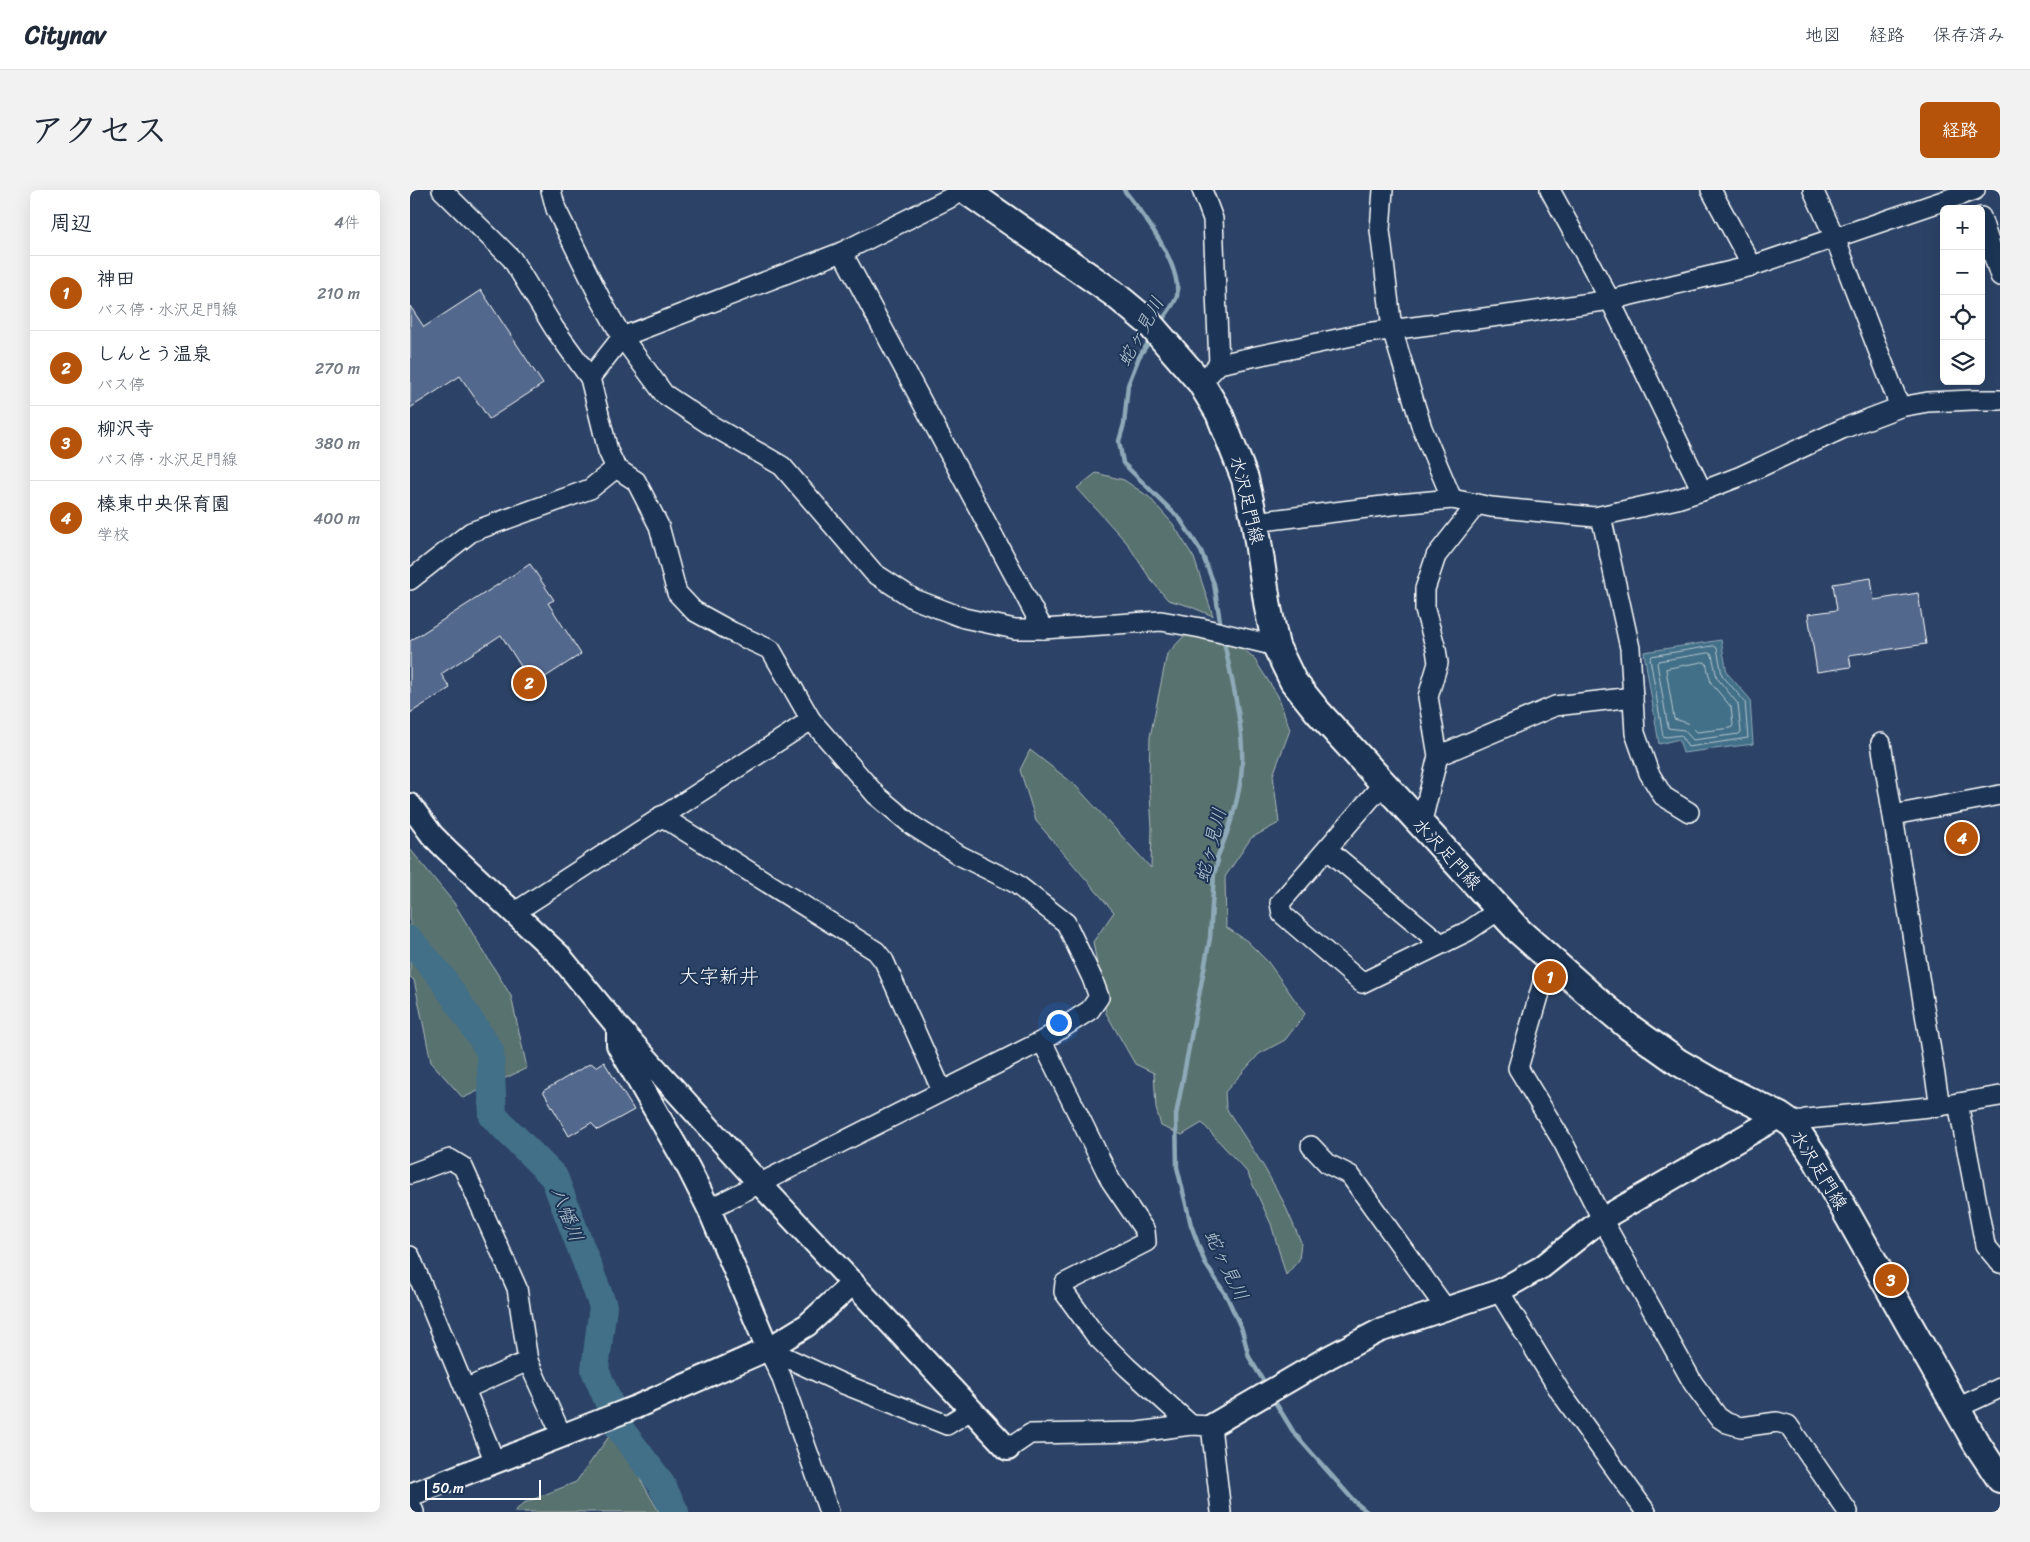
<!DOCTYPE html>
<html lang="ja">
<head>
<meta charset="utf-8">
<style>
	:root { --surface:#fff; --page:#f2f2f3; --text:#1f2937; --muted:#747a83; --line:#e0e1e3; --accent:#b45309 }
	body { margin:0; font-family:Sriracha,"Klee One",sans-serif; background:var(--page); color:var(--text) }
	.controls { position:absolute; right:15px; top:15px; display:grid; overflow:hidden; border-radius:8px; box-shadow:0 5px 20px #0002 }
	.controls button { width:45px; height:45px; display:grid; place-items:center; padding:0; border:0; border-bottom:1px solid var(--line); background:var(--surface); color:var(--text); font:25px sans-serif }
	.scale { position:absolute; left:15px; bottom:12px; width:116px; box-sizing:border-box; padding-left:5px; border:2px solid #fff; border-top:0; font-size:14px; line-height:18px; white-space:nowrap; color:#fff; -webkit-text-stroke:4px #1d3557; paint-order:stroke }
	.you { position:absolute; left:648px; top:832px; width:18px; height:18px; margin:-12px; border:4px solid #fff; border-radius:50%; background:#1a73e8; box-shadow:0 0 0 8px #1a73e833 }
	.badge { display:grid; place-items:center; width:32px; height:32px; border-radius:50%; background:var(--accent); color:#fff; font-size:16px; font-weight:700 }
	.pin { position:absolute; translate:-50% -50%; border:2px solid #fff; box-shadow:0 1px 5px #0006 }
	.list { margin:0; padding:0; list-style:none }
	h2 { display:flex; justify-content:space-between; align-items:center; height:65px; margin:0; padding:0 20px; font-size:21px }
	h2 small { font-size:16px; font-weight:400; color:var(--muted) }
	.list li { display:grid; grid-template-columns:32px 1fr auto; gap:15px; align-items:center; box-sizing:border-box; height:75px; padding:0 20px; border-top:1px solid var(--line) }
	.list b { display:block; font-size:19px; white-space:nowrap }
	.list p { margin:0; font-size:16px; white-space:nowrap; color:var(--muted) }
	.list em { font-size:16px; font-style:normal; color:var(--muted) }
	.icon { flex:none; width:28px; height:28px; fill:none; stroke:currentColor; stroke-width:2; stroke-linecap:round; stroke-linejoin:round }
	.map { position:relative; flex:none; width:1590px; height:1322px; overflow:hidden; border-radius:8px }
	header { display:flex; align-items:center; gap:30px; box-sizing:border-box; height:70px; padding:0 25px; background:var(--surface); border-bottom:1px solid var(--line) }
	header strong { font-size:24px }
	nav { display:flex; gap:28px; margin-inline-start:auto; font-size:18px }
	.intro { display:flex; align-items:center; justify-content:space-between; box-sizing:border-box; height:120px; padding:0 30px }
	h1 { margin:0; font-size:35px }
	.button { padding:12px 22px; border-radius:8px; background:var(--accent); color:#fff; font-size:18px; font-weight:700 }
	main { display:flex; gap:30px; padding:0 30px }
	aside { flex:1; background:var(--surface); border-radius:8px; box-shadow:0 5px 20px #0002 }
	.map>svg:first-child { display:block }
	.green { fill:#58726f; stroke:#acb8b7 }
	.water { fill:#436f88; stroke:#8ea9b8 }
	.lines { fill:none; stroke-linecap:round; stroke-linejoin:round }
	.shore { stroke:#b4c5cf; stroke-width:1 }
	.stream { stroke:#8ea9b8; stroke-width:4.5 }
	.river { stroke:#436f88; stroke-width:28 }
	.building { fill:#52678d; stroke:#fff }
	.minor-casing { stroke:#fff; stroke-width:22 }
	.tertiary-casing { stroke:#fff; stroke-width:26 }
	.secondary-casing { stroke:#fff; stroke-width:30 }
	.minor { stroke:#1d3557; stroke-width:19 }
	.tertiary { stroke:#1d3557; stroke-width:22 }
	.secondary { stroke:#1d3557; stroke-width:26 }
	.labels { text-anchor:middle; stroke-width:4; stroke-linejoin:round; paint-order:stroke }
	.street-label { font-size:18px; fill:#fff; stroke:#1d3557 }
	.water-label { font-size:19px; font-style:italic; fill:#b4c5cf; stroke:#1d3557 }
	.quarter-label { font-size:20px; fill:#fff; stroke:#1d3557 }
</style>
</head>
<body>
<header>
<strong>Citynav</strong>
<nav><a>地図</a><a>経路</a><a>保存済み</a></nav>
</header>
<div class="intro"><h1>アクセス</h1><a class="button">経路</a></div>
<main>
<aside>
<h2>周辺<small>4件</small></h2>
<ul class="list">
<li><span class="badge">1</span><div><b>神田</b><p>バス停 · 水沢足門線</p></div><em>210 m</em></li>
<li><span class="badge">2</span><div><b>しんとう温泉</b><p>バス停</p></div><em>270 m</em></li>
<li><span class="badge">3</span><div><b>柳沢寺</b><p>バス停 · 水沢足門線</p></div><em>380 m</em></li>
<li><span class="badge">4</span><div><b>榛東中央保育園</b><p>学校</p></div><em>400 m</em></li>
</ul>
</aside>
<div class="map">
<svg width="1590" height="1322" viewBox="0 0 1590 1322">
	<rect width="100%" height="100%" fill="#2c4367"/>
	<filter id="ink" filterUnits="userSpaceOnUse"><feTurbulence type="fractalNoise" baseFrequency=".02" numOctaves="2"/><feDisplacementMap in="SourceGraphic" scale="10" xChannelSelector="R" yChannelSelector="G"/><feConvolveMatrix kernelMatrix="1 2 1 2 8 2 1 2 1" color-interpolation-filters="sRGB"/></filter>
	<g filter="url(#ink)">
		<g class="green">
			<path d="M686,283l28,7 25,17 24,27 21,34 19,58 -24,-10 -21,-6 -17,-20 -24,-37 -50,-55z"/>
			<path d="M793,443l33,10 17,14 25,39 12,34 -17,45 6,48 -28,15 -26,39 1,50 21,14 21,21 37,52 -20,26 -26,14 -34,38 1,16 38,59 19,34 18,41 -2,18 -13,15 -15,-51 -24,-52 -45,-49 -20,12 -21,-9 -5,-18 -2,-35 -19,-9 -29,-51 -13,-71 21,-30 -78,-91 -16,-51 10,-20 44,34 77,84 1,-40 -3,-50 1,-41 17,-83 18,-19z"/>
			<path d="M0,659l44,54 57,93 16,72 -64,30 -32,-36 -17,-82 -4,-3z"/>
			<path d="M203,1241l46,81h-145l10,-9 52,-21z"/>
		</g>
		<path class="water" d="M1311,450l6,33 23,26 3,45 -70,9 -4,-14 -20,5 -15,-92z"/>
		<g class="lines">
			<g class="shore">
				<path d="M1304,456l3,2 5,27 23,27 3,36 -60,9 -7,-12 -15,2 -3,-1 -13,-78 2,-2z"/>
				<path d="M1299,463l3,2 5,23 21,26 3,28 -2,2 -46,6 -9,-10 -16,-2 -11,-65 2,-2z"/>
				<path d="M1293,472l3,1 5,20 20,24 2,18 -2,3 -34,4 -9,-9 -14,-4 -8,-50z"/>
			</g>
			<g class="stream">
				<path d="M714,0c19,24 57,73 53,106 -2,8 -12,19 -16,26"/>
				<path d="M742,147l-13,20 -11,28 -4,39 -5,17 4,22 57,56 21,32 13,33 7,43"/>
				<path d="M813,447c8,40 21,88 19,129 -2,32 -12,62 -25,92l1,3 -4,13 -4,64 -34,177 1,52 14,58 14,38 22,34 15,33 7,27 17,28"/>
				<path d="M862,1207l22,36 61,69 12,10"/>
			</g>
			<path class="river" d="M0,750l30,35 50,76 3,65 61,61 49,129 -8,64 25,59 40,53 15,30"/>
		</g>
		<g class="building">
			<path d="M71,100l62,94 -54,35 -29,-43 -50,32v-102l14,21z"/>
			<path d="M120,374l24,36 -6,3 33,51 -48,31 -32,-50 -60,39 9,14 -40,25v-72z"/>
			<path d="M1461,388l3,22 44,-7 8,51 -77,11 2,12 -34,5 -9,-58 29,-4 -4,-26z"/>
			<path d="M194,872l30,48 -36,20 -7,-7 -22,13 -26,-45 48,-28 5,4z"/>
		</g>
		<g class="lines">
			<defs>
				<g id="minor">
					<path d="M141,0l5,19 45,91 21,37 42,57 45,30 73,42 92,107 40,26 50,19 51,11h28l118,-8 40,7 75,18"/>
					<path d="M792,0l11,29 6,145"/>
					<path d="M973,0l-3,40 12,99 30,99 30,71"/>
					<path d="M1140,0l60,110 92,191"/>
					<path d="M1301,0l41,76"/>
					<path d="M1403,0l22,48 65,169"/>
					<path d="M1571,27l19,59"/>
					<path d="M432,62l201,377"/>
					<path d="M180,188l32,-41 220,-85 124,-62"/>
					<path d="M791,193l18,-19 147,-31 149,-19 95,-14 142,-34 223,-76"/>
					<path d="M206,278l20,13 23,45 18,67 17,18 38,21 39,18 40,70 65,75 37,31 46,29 56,28 51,40 26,55 7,19 -9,13 -48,31 -333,168"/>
					<path d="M1191,326l29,132 5,85 14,40 14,23 26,16"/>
					<path d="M845,332l144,-18 53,-5 39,8 104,10 82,-18 25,-8 39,-15 101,-47 58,-22 28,-5 45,-2h27"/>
					<path d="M0,390l61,-48 119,-43 26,-21 -8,-17 -18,-73 -36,-50 -42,-69 -70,-69"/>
					<path d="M1471,553l59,363"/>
					<path d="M1028,566l117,-50 78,-9"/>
					<path d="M973,594l-103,119 2,11 80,69 106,-52 31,-21"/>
					<path d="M1483,625l107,-20"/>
					<path d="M251,626l215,135 8,10 58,130"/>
					<path d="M1011,635l17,-69 -10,-59 10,-34 -2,-14 -11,-39v-21l11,-33 41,-52"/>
					<path d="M917,659l114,95"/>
					<path d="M105,722l296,-192"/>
					<path d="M1135,785l-27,93 45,74 39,77 91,164 25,34 9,6 14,4 36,-5 11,3 60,87"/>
					<path d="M632,851l69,140 34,50 1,11 -81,41 -1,9 32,44 31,31 64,58"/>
					<path d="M1548,913l27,142 15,18"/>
					<path d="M1383,935l13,-6 134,-13 60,-10"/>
					<path d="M901,956l17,18 22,11 96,134"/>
					<path d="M0,984l40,-15 13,8 54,121 11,73 34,75"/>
					<path d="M0,1066l85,206"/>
					<path d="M1089,1101l62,102 85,119"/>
					<path d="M358,1159l73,34 106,42 24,-15"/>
					<path d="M358,1159l13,27 48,136"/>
					<path d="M55,1199l63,-28"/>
					<path d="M1547,1218l43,-20"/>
					<path d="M598,1259l22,-15 108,-2 53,-7 20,1 10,86"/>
					<path d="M0,1313l4,9"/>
				</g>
				<g id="tertiary">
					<path d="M0,615l22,30 15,15 112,105 59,72 142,157 248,265"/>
					<path d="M208,838v17l71,124 20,40 59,140"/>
					<path d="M801,1236l118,-69 50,-26 120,-40 43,-24 60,-48 178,-103"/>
					<path d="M0,1305l226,-88 132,-58 39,-24 46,-42"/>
				</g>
				<path id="secondary" d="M555,0l148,103 35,29 53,61 18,30 26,66 10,43 13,86 8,38 17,35 25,31 202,220 73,65 36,30 49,35 45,26 57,28 13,9 23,34 159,282 25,38"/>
			</defs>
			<use href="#minor" class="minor-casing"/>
			<use href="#tertiary" class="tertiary-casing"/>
			<use href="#secondary" class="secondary-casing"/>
			<use href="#minor" class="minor"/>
			<use href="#tertiary" class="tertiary"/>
			<use href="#secondary" class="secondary"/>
		</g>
	</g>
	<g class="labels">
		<g class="street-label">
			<text transform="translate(837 310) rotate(76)" y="6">水沢足門線</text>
			<text transform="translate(1037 664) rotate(47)" y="6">水沢足門線</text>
			<text transform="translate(1409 980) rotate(58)" y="6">水沢足門線</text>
		</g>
		<g class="water-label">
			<text transform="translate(730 141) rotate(-61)" y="7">蛇ヶ見川</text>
			<text transform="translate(800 655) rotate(-76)" y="7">蛇ヶ見川</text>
			<text transform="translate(158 1024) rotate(69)" y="7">八幡川</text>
			<text transform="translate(817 1075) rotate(64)" y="7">蛇ヶ見川</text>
		</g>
		<g class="quarter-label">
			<text x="309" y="793">大字新井</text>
		</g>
	</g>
</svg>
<div class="controls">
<button>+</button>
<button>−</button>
<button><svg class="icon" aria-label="locate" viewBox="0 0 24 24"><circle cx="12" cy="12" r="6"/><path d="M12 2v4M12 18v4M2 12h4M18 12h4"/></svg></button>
<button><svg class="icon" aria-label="layers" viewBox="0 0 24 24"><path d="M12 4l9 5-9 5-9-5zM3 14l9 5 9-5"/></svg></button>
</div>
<div class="scale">50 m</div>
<div class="you"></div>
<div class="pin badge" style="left:1140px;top:787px">1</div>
<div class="pin badge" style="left:119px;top:493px">2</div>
<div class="pin badge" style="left:1481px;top:1090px">3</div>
<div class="pin badge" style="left:1552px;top:648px">4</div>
</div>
</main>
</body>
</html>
